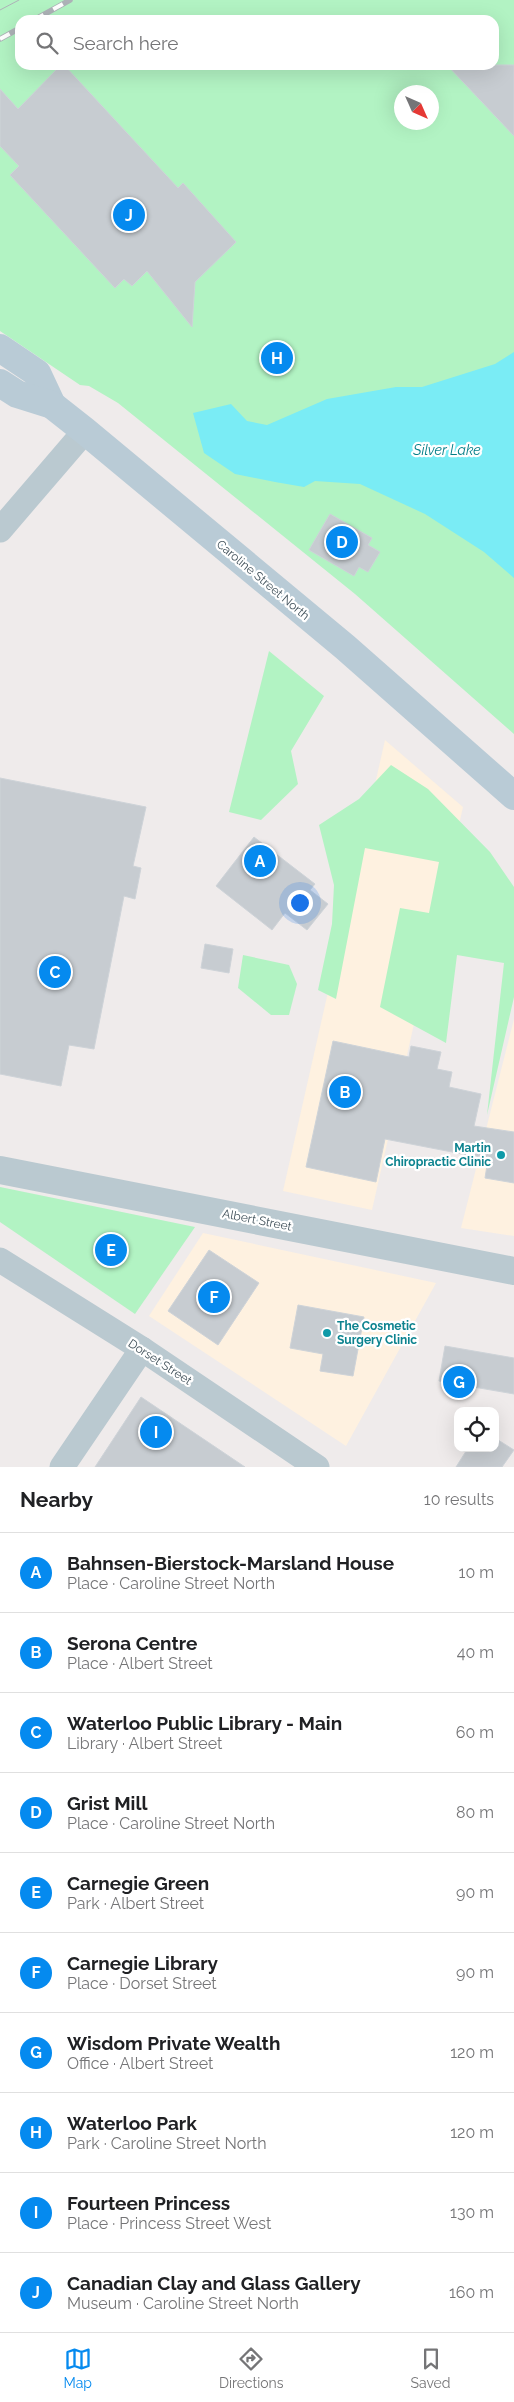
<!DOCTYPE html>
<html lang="en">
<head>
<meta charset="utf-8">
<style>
	:root { --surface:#fff; --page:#f6f6f6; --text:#202124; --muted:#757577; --line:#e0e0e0; --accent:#058aef }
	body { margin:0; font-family:Raleway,sans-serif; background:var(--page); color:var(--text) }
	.controls { position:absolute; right:15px; bottom:15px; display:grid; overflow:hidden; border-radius:10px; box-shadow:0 5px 20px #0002 }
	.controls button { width:45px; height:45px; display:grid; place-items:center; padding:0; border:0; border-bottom:1px solid var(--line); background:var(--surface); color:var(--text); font:25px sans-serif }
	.compass { position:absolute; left:394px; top:85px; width:45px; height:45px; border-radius:50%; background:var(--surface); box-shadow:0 5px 20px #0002; rotate:135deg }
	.you { position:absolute; left:299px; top:902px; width:18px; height:18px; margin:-12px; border:4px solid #fff; border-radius:50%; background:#1a73e8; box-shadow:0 0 0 8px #1a73e833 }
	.badge { display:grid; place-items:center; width:32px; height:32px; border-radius:50%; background:var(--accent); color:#fff; font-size:16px; font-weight:700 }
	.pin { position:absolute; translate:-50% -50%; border:2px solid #fff; box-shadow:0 1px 5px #0006 }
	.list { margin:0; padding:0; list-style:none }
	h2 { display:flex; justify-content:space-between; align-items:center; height:65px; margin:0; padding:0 20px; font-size:21px }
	h2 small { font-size:16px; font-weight:400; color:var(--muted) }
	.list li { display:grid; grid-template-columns:32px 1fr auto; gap:15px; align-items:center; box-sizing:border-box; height:80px; padding:0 20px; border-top:1px solid var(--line) }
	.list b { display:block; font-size:19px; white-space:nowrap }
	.list p { margin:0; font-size:16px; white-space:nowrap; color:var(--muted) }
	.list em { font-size:16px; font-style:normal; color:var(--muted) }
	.icon { flex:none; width:28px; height:28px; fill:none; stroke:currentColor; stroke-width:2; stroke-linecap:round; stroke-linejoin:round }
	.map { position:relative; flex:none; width:514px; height:1467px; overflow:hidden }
	.search { position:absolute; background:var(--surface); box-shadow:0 5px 20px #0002; left:15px; right:15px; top:15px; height:55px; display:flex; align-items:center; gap:12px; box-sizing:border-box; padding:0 18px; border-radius:15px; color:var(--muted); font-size:19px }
	.sheet { height:865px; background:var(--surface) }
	nav { display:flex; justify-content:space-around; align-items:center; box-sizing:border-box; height:70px; border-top:1px solid var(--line); background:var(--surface); font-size:14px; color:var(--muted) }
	nav a { display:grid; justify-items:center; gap:2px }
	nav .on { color:var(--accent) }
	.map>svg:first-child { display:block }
	.commercial { fill:#fef1e0 }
	.green { fill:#b2f3c3; fill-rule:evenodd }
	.water { fill:#7aecf5 }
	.building { fill:#c7ccd1; stroke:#ced3d8 }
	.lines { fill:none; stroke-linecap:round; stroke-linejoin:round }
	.minor { stroke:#bac9d0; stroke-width:25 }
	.tertiary { stroke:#bac9d0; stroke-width:28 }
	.secondary { stroke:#b9cbd6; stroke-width:28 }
	.tram { stroke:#adb2b7; stroke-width:1 }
	.rail-casing { stroke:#adb2b7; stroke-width:5.5 }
	.rail { stroke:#fff; stroke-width:4; stroke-dasharray:11; stroke-linecap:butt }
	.culture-dot { fill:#0f9aa8; stroke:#fff; stroke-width:2 }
	.labels { text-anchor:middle; stroke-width:4.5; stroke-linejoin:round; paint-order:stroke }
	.street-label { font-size:12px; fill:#42525b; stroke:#fff }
	.culture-label { font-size:12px; font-weight:bold; fill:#0d838f; stroke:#fff; text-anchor:end }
	.water-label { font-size:14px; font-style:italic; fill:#047e88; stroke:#fff }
</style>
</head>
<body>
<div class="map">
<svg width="514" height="1467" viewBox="0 0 514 1467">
	<rect width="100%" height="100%" fill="#efebeb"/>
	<g class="commercial">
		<path d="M385,740l78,67 -91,403 -89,-19z"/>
		<path d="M514,1019v217l-53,-8z"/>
		<path d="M203,1233l233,50 -90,163 -197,-130z"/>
	</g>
	<g class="green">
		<path d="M0,0h514v734l-159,-140 -237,-191 -29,-17 -9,-1 -80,-54zM20,20h474v45h-474zM402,92h30v30h-30z"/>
		<path d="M269,651l55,45 -33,55 7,33 -37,36 -32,-8z"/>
		<path d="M391,765l37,24 62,63 24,35v110l-27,118 17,-152 -47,-8 -11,88 -66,-36 20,-99 29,5 10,-51 -74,-14 -29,151 -18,-9 14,-66 2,-39 -15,-60 40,-26z"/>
		<path d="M243,955l46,10 8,19 -8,31h-18l-33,-27z"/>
		<path d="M0,1187l195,40 -60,87 -135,-92z"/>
	</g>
	<path class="water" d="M514,352v226l-30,-26 -59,-38 -65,-30 -45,-3 -11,6 -29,-5 -40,-8 -31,-21 -11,-40 38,-9 16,17 20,4 60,-26 69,-12h26l73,-23z"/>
	<g class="building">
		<path d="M61,65h3l114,123 5,-5 53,59 -41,40 -3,45 -45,-56 -15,15 -8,-7 -9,9 -105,-113 9,-9 -19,-20v-57l18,20z"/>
		<path d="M447,65h67v71z"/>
		<path d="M330,514l42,24 -4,7 12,7 -12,20 -9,-5 -5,9 -45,-26z"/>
		<path d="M0,778l146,29 -13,59 8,2 -6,31 -11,-3 -30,153 -25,-4 -8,41 -61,-12z"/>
		<path d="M254,837l61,47 -5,6 18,14 -21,26 -22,-17 -13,17 -56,-44z"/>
		<path d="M205,944l28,5 -4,24 -28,-5z"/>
		<path d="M333,1041l76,16 2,-11 30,6 -4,17 15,3 -3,15 32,7 -7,32 40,6v51l-29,-5 3,-19 -103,-20 -9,43 -70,-15z"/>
		<path d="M209,1250l50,33 -41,62 -50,-34z"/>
		<path d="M298,1305l66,12 -11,59 -33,-5 3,-17 -33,-6z"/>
		<path d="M445,1346l69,12v36l-75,-13z"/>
		<path d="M141,1397l104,70h-150z"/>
		<path d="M495,1438l19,12 -12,17h-46l12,-19h27z"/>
	</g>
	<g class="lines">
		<g class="minor">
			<path d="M0,530l85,-99"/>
			<path d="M0,1260l142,89 175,118"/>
			<path d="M62,1467l80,-118"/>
		</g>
		<path class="tertiary" d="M0,1170l514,101"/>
		<g class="secondary">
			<path d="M0,348l37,25 15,32"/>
			<path d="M0,383l17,11 35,11 33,26 260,216 169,149"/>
		</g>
		<path class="tram" d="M0,10l19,-10"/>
		<defs>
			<g id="rail">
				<path d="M34,20l36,-20"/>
				<path d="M0,39l20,-11"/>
			</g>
		</defs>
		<use href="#rail" class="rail-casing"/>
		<use href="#rail" class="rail"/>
	</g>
	<g class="culture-dot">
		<circle cx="501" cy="1155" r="5"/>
		<circle cx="327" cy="1333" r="5"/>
	</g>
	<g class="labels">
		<g class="street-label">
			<text transform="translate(263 580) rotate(40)" y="4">Caroline Street North</text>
			<text transform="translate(257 1220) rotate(11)" y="4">Albert Street</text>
			<text transform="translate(160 1362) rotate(33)" y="4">Dorset Street</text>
		</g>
		<g class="culture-label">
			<text x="491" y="1152">Martin<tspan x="491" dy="14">Chiropractic Clinic</tspan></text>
			<text x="337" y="1330" text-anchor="start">The Cosmetic<tspan x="337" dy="14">Surgery Clinic</tspan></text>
		</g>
		<g class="water-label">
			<text x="447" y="455">Silver Lake</text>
		</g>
	</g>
</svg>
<div class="controls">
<button><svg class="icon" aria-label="locate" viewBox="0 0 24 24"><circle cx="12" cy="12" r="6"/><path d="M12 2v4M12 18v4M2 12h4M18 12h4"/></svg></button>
</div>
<svg class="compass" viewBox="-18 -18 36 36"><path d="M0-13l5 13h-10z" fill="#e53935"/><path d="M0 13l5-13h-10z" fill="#757577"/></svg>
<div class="you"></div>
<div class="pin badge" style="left:260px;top:861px">A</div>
<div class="pin badge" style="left:345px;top:1092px">B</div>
<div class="pin badge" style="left:55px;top:972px">C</div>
<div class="pin badge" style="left:342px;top:542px">D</div>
<div class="pin badge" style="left:111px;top:1250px">E</div>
<div class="pin badge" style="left:214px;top:1297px">F</div>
<div class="pin badge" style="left:459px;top:1382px">G</div>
<div class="pin badge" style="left:277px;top:358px">H</div>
<div class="pin badge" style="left:156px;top:1432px">I</div>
<div class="pin badge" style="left:129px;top:215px">J</div>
<div class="search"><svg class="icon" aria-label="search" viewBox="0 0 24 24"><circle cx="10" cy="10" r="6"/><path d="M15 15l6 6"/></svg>Search here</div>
</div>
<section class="sheet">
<h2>Nearby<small>10 results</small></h2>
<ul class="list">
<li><span class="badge">A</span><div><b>Bahnsen-Bierstock-Marsland House</b><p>Place · Caroline Street North</p></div><em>10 m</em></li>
<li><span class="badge">B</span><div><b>Serona Centre</b><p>Place · Albert Street</p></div><em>40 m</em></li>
<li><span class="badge">C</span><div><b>Waterloo Public Library - Main</b><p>Library · Albert Street</p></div><em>60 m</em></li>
<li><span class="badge">D</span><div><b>Grist Mill</b><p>Place · Caroline Street North</p></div><em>80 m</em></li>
<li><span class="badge">E</span><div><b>Carnegie Green</b><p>Park · Albert Street</p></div><em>90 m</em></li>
<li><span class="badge">F</span><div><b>Carnegie Library</b><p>Place · Dorset Street</p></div><em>90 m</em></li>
<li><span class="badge">G</span><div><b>Wisdom Private Wealth</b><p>Office · Albert Street</p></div><em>120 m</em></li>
<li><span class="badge">H</span><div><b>Waterloo Park</b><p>Park · Caroline Street North</p></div><em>120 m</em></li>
<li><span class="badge">I</span><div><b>Fourteen Princess</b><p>Place · Princess Street West</p></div><em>130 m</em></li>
<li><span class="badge">J</span><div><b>Canadian Clay and Glass Gallery</b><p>Museum · Caroline Street North</p></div><em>160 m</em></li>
</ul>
</section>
<nav>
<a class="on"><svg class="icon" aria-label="map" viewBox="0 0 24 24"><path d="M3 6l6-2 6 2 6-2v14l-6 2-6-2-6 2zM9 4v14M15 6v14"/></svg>Map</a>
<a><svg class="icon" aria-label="directions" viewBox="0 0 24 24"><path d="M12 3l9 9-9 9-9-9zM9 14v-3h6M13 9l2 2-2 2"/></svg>Directions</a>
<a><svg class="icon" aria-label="saved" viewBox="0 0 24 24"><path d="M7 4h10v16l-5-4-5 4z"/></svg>Saved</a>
</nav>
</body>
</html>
